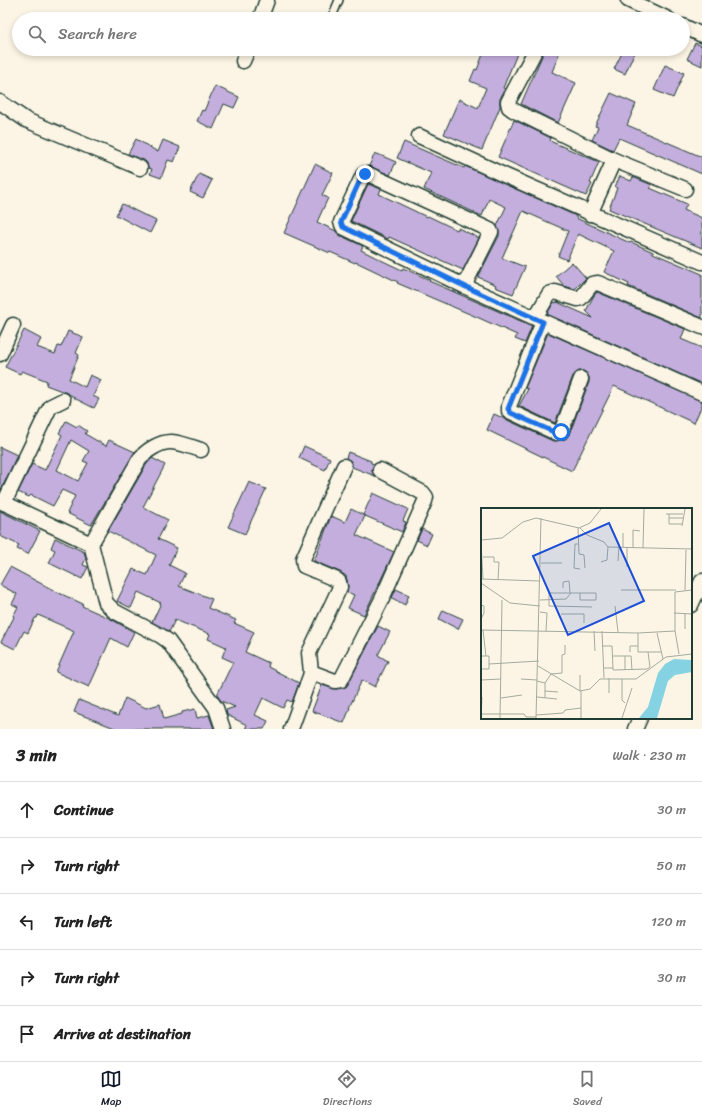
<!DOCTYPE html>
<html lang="en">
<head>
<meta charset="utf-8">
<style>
	:root { --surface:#fff; --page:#f2f2f2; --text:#222; --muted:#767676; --line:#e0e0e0; --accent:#111827 }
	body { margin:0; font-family:Sriracha,sans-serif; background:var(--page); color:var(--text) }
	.stop { position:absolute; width:12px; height:12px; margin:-9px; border:3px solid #1a73e8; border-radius:50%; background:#fff }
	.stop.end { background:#1a73e8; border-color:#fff; box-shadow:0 1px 4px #0008 }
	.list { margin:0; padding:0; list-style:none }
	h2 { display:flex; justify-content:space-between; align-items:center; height:52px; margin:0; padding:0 16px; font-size:17px }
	h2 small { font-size:13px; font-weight:400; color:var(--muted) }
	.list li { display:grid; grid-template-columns:26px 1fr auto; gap:12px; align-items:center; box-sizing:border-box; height:56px; padding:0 16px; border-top:1px solid var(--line) }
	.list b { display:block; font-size:15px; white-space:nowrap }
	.list em { font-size:13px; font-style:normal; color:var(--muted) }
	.icon { flex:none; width:22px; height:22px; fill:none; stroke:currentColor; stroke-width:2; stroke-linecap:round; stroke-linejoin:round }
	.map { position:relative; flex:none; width:702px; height:729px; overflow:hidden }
	.search { position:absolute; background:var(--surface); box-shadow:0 2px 6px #0003; left:12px; right:12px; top:12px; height:44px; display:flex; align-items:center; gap:10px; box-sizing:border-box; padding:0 14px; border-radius:22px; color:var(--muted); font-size:15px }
	.sheet { height:332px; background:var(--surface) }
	nav { display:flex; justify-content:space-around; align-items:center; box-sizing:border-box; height:56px; border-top:1px solid var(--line); background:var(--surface); font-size:11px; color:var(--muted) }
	nav a { display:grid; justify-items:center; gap:2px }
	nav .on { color:var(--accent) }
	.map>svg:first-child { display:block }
	.building { fill:#c4aedd; stroke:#1f3d34; fill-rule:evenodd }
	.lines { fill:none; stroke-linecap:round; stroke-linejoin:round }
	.lane-casing { stroke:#1f3d34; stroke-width:10 }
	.street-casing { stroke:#1f3d34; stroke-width:17 }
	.lane { stroke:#fcf5e5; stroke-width:7 }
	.street { stroke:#fcf5e5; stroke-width:14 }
	.route { stroke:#1a73e8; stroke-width:5 }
	.inset-road { fill:none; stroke:#a4ab9e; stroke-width:1 }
	.view { fill:#1d4ed8; fill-opacity:0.15; stroke:#1d4ed8; stroke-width:2 }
	.inset-edge { fill:none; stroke:#1f3d34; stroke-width:2 }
</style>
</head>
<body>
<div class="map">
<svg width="702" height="729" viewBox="0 0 702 729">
	<rect width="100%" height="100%" fill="#fcf5e5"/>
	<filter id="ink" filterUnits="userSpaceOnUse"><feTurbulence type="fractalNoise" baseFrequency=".025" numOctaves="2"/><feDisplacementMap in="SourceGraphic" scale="8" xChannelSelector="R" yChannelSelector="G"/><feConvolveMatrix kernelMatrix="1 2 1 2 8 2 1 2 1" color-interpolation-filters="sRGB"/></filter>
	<g filter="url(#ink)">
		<g class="building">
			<path d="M695,43l7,3v20l-15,-7z"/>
			<path d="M485,49h34l-16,39 2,1 -5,10v8l-18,43 -38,-16 15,-35 19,9 8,-20 -16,-7 5,-12 2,1z"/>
			<path d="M545,49h16l-9,23 24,11 -18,40 -37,-19z"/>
			<path d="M624,49h12l-11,25 -11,-5z"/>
			<path d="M665,65l19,8 -11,25 -19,-8z"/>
			<path d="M215,86l24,11 -5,11 -10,-4 -11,25 -16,-8 5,-11 2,1z"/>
			<path d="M611,93l25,11 -9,21 75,32v17l-83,-36 -6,12 -21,-10 6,-13 -3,-1z"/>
			<path d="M514,120l37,18 -1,2 2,2 47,20 -9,21 2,1 -6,12 -88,-39z"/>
			<path d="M136,139l22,13 5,-12 17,7 -6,15 -6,-2 -7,18 -11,-4 2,-5 -4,-1 -1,-5 -3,-3 -16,-6z"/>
			<path d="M404,142l60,26 1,-2 111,50v2l54,25 1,-1 22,10v1l49,21v44l-74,-32 1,-2 -25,-12 10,-21 -36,-17 -11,26 -9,-4 10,-25 -45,-20 -21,47 23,9 -12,27 -18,-7 1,-2 -18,-8 21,-41v-4l-2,-6 9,-19 -17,-8 -7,17 -58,-27 7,-16 -34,-15z"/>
			<path d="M375,153l21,9 -6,13 -21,-9z"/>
			<path d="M315,164l18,9 -11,22 6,3 -11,24 19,9 3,4 24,11 -2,4 22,11 19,9 1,-2 27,12 -1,1 103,45 -7,17 -10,-4 2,-4 -38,-17 -82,-35 1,-1 -42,-20 -1,1 -25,-11v1l-46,-20z"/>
			<path d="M199,174l13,6 -9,18 -13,-6z"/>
			<path d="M620,176l11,5 2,-4 19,8 -2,3 37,16 -3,6 18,8v30l-93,-39 8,-21 -2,-1z"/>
			<path d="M368,184l13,5 -2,5 48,23 1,-1 29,14 1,-2 21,10 -16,32 -74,-33 -1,2 -37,-18z"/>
			<path d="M122,204l34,17 -6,12 -34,-18z"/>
			<path d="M572,262l14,16 -11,11 -11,-3 -8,-10z"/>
			<path d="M597,292l88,37 -4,10 21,9v36l-155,-70 7,-12 2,1 1,-1 36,16 -7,-7 7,-14z"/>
			<path d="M24,330l17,9 -4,8 18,7 3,-8 3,1 7,-16 15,6 -7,16 3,2 -10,24 16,8 5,-12 11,5 -8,16 6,3 -5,9 -20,-10v-1l-7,-4 -21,-8 1,-4 -25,-10 -2,3 -15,-7z"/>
			<path d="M548,333l154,68v4l-8,18 -80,-37 -42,85 -85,-41 7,-16 59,27 10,-1 6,-5 20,-53v-5l-5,-6h-5l-6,5 -18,47 -36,-17 9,-17 -3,-1z"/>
			<path d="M66,421l11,6 1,-2 9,6 -2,3 21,12 3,-6 26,12 -44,73 -24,-12 8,-17 -13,-6 -9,16 -22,-11 -2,2 -11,-5 14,-28 13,6 17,-35 -3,-2zM71,440l18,11 -6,10 5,2 -10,18 -21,-11z"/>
			<path d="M304,446l26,12 -5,12 -26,-12z"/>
			<path d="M0,447l17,8 -17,37z"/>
			<path d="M348,452l23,9v2l3,1 -2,7 3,5 -23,-9 -1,-6 -5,-3z"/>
			<path d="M152,458l13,7 -22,42 25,13 -10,19 19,9 -8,17 16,8 -6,13 33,13 -4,9 28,12 -2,3 20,9 -9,20 24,11 -1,4 31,16 -7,19 -5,-2 -4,8 -20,-10 -8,17 13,6 -4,8h-19l2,-4 -20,-10 -1,-5 9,-3 -14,-6 -4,-6 16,-33 -11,-5 4,-10 -18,-8 2,-5 -35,-14 -6,12 -17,-10 9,-19 -23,-11 -7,16 -14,-7 16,-32 14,6 9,-20 -48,-24 38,-66z"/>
			<path d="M249,482l17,7 -21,45 -17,-7z"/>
			<path d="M373,493l35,16 -5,12 3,1 -4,10 -39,-17z"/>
			<path d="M351,509l14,7 -9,19 38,17 -30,63 -16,-7 6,-13 -7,-3 1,-7 -2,-9 -6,-4 -26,-11 17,-45 14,6z"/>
			<path d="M0,511l40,20 -12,23 -11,-5 2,-4 -19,-9z"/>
			<path d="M422,529l10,5 -5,11 -10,-5z"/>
			<path d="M55,538l29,14 2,6 -3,7 5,2 -6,12 -33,-16 6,-13 -4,-2z"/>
			<path d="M10,567l47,25 26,12 -1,2 27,12 25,14 -7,15 -16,-9 -22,49 -33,-15 18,-41 -36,-16 -1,3h-2l-7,15 -4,-2 -9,18 -14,-7 13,-25 -1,-1 5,-9 -6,-3 5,-10 -17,-9z"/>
			<path d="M396,589l13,6 -4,10 -13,-7z"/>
			<path d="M443,610l20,9 -5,10 -19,-10z"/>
			<path d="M378,626l12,6 -12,23 10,6 -13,26 -13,-7 -13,28h1l-6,15 -32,-12 10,-26 14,4 10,-2 2,-3z"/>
			<path d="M125,698l21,10 14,-4 4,15 18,-5v-2l13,-3 2,9 12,-3 5,14h-97l-43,-17 5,-12 39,16z"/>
		</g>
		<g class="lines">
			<defs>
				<path id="lane" d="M331,19l8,-19"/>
				<g id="street">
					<path d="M628,0l40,19"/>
					<path d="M260,19l7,-19"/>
					<path d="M683,26l19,9"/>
					<path d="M536,49l-28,53 1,5 4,3 101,50 71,29"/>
					<path d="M243,61l5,-12"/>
					<path d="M0,102l26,18 114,48"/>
					<path d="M419,136l87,40 196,86"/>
					<path d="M590,214l24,-54"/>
					<path d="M464,286l27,-54 -1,-2 -122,-56h-3l-2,1 -22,47 2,5 121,59 238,107"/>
					<path d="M535,318l14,-24 6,-2 23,7 3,-1 11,-14 6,-1 104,44"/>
					<path d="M543,322l-34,84v5l47,22 5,-1 20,-53"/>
					<path d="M0,354l13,-29"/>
					<path d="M0,501l91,43 15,59 8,8 47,25 7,5 48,67 7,21"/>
					<path d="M4,503l44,-92 3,-5 12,-6"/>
					<path d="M91,544l48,-84c6,-9 22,-19 33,-18 10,1 20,5 29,8"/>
					<path d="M691,605l11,-24"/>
					<path d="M311,672l24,9 6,-1 41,-81 43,-98 1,-4 -3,-4 -43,-23"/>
					<path d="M291,729l19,-53 1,-4 -2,-19 31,-66 -1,-5 -2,-2 -33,-14 -1,-7 41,-93"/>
					<path d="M635,729l5,-11"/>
				</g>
			</defs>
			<use href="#lane" class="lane-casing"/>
			<use href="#street" class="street-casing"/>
			<use href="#lane" class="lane"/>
			<use href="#street" class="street"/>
		</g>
	</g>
	<g class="lines" filter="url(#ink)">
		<path class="route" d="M365,174l-3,2 -21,46 2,5 121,59 79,36 -35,87 3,4 45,20 5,-1"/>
	</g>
	<g transform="translate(481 508)">
		<rect width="211" height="211" fill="#fcf5e5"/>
		<path d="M193,151l18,1v12l-17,3 -7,6 -11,37h-18l9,-11 10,-34 7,-9z" fill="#85d3e2"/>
		<path class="inset-road" d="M185,6h17M188,6v10h13M188,10h14M201,18l3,-17M97,20l1,26 5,1 1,13M99,20l7,7 17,7 4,5 84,2M0,32l21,-2 21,-16 13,-4 43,10 11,-5 11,-14M0,35l2,36M97,36h-3l-1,24 6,1M142,39v-14M152,40v-18l7,1M162,40l1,-39M2,49h11v5h5l-1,18M137,53l1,-14M120,54l6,-2 1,-13M60,55h21M146,59v-19M0,71l59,2M0,75l29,20 30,3M82,80v-6l6,-1 1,12M140,82h55M204,82l1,-40M99,85v7h16v-7h-47v13l43,1M59,92l26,-1 5,-6M0,97l3,1v7l-3,6M134,98l3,26M59,104l7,1 -1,18M193,105l18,1M80,106h23v9M204,121v-16M0,122l157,3 37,-2 4,23M2,122l3,26M113,123l1,20M121,123l2,47M194,123v-39l17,-2M157,125v19h23M176,125l6,26M121,138h10l1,22h-10M149,144v-6h8M0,148h8v8l50,-3M132,148h18l1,14M57,158l42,25 10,-2 10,-10h36l30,-22 26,-3M132,160v2l34,-1 3,-2 -2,-15M0,161h8v-5M144,162v-14M99,167v16M40,171l16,1M141,171v21l3,3M0,172l20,-1M56,173l8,2v15M64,175l6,-9 11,-1v-18l3,-1v-9M64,183l13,1M100,183v27M128,185v-15M56,189l20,2M20,190l21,-3M0,206h43l2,3h10M55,207l27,-2 2,-3 16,-2M0,210l1,-21M19,210l2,-118M55,210l5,-200M141,210l10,-30"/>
		<path class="view" d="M128,15l35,78 -76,34 -35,-79z"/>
		<rect width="211" height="211" class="inset-edge"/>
	</g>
</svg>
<div class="stop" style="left:561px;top:432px"></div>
<div class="stop end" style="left:365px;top:174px"></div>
<div class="search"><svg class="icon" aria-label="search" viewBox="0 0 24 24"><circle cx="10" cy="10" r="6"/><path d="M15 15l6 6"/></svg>Search here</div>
</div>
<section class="sheet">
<h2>3 min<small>Walk · 230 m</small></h2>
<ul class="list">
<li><svg class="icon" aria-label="ahead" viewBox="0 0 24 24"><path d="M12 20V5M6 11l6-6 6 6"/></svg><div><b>Continue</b></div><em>30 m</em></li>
<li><svg class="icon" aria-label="right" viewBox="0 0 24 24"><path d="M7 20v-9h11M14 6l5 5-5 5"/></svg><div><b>Turn right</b></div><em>50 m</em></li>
<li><svg class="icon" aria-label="left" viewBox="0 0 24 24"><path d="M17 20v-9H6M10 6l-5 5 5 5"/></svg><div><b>Turn left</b></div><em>120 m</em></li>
<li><svg class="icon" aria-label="right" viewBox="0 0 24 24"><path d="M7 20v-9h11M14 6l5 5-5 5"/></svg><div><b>Turn right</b></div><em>30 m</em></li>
<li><svg class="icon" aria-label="arrive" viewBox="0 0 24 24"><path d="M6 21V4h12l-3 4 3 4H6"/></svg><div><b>Arrive at destination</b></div></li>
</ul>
</section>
<nav>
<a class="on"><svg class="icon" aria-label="map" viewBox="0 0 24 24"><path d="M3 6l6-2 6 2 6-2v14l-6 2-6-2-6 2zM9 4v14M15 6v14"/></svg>Map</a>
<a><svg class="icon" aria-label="directions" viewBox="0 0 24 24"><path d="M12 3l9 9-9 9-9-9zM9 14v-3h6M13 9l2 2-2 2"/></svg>Directions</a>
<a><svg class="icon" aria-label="saved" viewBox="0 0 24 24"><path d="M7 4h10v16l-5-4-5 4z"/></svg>Saved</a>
</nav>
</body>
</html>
